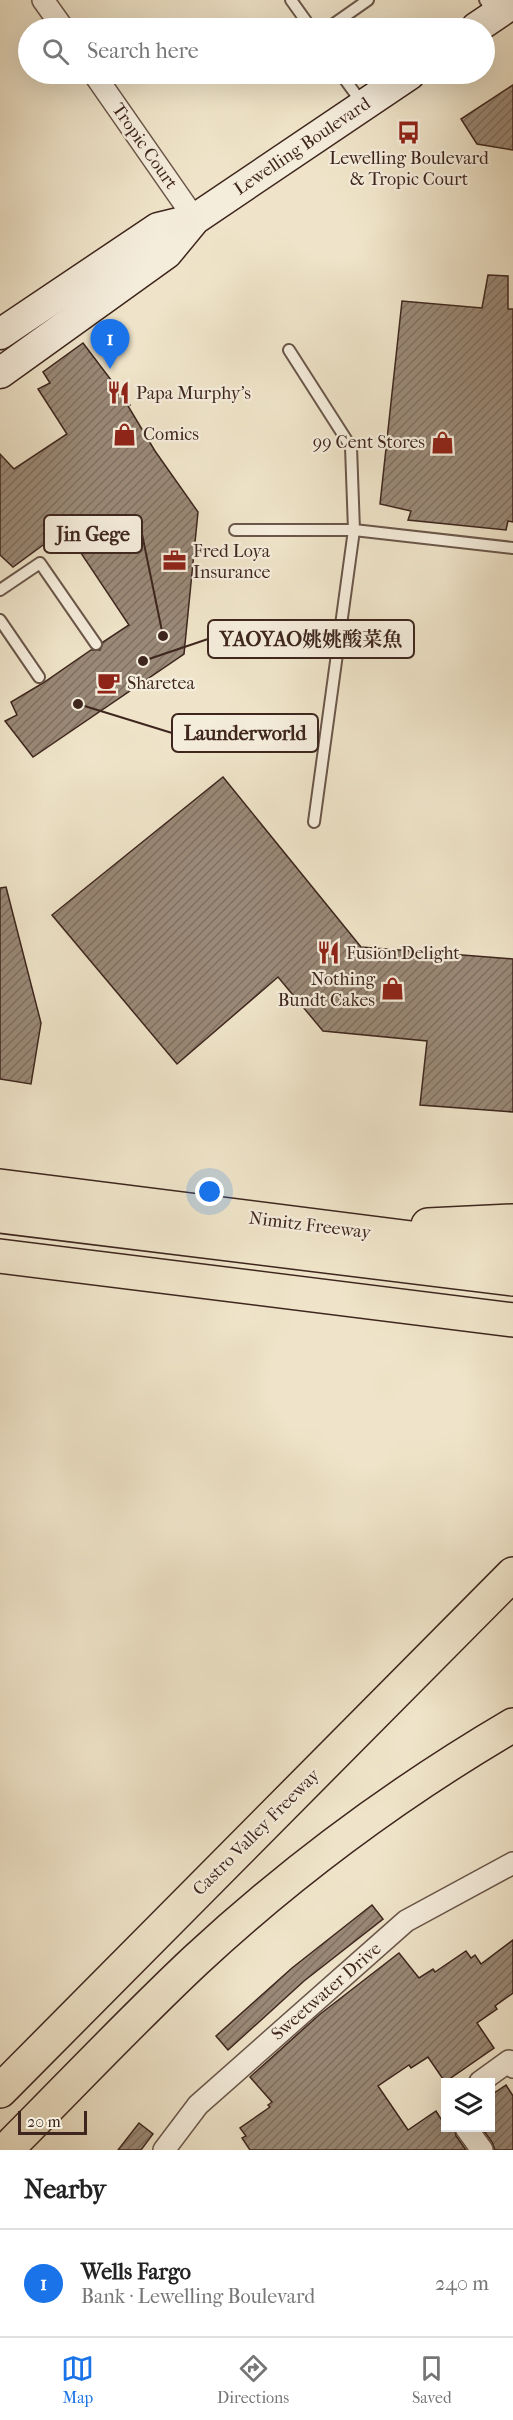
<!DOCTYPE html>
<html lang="en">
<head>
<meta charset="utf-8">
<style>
	:root { --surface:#fff; --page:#f6f6f6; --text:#222; --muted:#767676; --line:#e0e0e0; --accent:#1a73e8 }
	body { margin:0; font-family:"IM FELL French Canon","Noto Serif SC",serif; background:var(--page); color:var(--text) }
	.controls { position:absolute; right:18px; bottom:18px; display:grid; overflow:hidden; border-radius:0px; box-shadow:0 6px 24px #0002 }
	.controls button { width:54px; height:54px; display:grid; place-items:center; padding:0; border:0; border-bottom:2px solid var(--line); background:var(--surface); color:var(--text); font:30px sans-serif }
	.scale { position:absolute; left:18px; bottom:15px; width:69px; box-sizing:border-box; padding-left:6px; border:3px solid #3e261e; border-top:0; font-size:16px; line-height:21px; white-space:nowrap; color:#3e261e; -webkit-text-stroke:4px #f5eddc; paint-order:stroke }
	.you { position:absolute; left:210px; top:1192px; width:21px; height:21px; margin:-15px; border:4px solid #fff; border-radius:50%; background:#1a73e8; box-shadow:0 0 0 9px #1a73e833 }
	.badge { display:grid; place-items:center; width:39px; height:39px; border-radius:50%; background:var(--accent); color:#fff; font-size:20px; font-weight:700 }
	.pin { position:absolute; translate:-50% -50px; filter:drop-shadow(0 2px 3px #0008) }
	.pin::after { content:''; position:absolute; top:32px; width:21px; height:18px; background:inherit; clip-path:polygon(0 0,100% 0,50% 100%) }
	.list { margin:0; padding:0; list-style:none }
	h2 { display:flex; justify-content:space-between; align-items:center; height:78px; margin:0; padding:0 24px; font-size:26px }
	h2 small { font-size:20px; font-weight:400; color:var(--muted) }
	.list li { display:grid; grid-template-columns:39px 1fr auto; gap:18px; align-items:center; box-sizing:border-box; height:108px; padding:0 24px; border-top:2px solid var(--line) }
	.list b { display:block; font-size:22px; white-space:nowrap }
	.list p { margin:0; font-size:20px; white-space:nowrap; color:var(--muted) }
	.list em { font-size:20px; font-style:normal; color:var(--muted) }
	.icon { flex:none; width:33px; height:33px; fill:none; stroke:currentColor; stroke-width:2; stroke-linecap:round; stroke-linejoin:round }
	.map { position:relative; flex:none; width:513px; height:2150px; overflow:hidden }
	.search { position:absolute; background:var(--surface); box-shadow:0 6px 24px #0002; left:18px; right:18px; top:18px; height:66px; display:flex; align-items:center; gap:15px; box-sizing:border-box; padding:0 21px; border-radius:33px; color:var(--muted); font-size:22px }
	.sheet { height:186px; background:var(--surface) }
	nav { display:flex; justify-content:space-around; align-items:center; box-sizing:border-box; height:84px; border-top:2px solid var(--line); background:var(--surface); font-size:16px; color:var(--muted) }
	nav a { display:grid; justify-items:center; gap:3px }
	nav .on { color:var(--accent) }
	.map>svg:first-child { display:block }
	.building { fill:url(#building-hatch); stroke:#3e261e; stroke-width:1.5 }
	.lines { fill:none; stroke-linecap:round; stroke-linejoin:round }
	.lane-casing { stroke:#6a5649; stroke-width:14 }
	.street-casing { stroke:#6a5649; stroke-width:24 }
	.secondary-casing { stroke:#3e261e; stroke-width:33 }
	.highway-casing { stroke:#3e261e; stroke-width:36 }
	.lane { stroke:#f5eddc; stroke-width:10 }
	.street { stroke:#f5eddc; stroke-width:21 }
	.secondary { stroke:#f5eddc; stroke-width:30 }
	.highway { stroke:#efe4c9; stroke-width:33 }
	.labels { text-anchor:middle; stroke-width:4.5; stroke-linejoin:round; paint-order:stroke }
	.street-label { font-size:18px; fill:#3e261e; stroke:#f5eddc }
	.poi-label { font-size:18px; fill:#3e261e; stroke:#f5eddc; text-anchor:start }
	.leader { fill:none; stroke:#3e261e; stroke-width:2 }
	.callout-dot { fill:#3e261e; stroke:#f5eddc; stroke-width:2 }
	.callout { fill:#f5eddc; stroke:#3e261e; stroke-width:2 }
	.callout-label { font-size:20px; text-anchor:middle; font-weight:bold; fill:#3e261e }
</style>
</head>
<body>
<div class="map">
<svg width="513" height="2150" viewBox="0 0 513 2150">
	<defs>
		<pattern id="building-hatch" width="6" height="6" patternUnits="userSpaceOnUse" patternTransform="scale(1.5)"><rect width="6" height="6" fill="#9a8977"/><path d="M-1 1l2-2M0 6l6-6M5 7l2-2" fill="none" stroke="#7f7061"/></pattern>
	</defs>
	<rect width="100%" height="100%" fill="#efe4c9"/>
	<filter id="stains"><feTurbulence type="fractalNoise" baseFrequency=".00333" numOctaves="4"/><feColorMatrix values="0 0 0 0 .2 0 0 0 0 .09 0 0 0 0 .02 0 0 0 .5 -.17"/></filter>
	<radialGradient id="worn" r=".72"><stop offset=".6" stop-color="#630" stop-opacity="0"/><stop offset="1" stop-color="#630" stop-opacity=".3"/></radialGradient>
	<g class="building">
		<path d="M513,85v65l-36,-6 -16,-25z"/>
		<path d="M488,275l20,1v33h5v213l-5,-1 -2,9 -98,-10 3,-9 -31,-7 22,-203 80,7z"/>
		<path d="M83,343l47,62 -2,1 27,45 43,61 -14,142 -151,103 -28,-36 12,-6 -6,-13 32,-19 48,-33h9l3,-8 26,-17 -64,-96 -52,38 -13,-12v-101l14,15 53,-35 -29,-45 12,-6 -7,-11z"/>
		<path d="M223,777l138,170 152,12v153l-93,-7 7,-64 -104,-10 -45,-54 -101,87 -125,-149z"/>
		<path d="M6,887l35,136 -10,61 -31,-5v-191z"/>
		<path d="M372,1905l11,14 -79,62 -76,69 -12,-14 76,-68z"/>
		<path d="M513,1940v53l-18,13 2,3 -20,14 17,25 -49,34 -17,-25 -17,11 -2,-3 -31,21 30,44 28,-19 10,16h8l2,9 10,14h-216l-8,-12 4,-2 -6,-8 30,-21 -2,-2 4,-3 -22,-25 69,-62 80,-62 20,25 14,-9 2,3 31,-21 5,7 4,-3 6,9z"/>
		<path d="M506,2085l7,11v54h-18l-3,-8 -11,-15h9v-31z"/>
		<path d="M139,2123l14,11 -12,16h-23z"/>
	</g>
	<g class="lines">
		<defs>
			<g id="lane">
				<path d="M291,0l20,28"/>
				<path d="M485,0l9,15"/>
				<path d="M328,28l40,-28"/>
				<path d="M341,74l21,29"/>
				<path d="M289,350l62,97 3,83 -40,292"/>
				<path d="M235,530h119l159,18"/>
				<path d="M0,590l40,-27 56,81"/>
				<path d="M0,620l39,57"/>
			</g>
			<g id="street">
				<path d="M43,0l20,28"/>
				<path d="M94,74l101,145"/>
				<path d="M480,2082l29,-21 4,6"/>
				<path d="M466,2128l16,22"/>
				<path d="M164,2150l34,-45 208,-184 107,-58"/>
			</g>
			<g id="secondary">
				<path d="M476,28l37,-25"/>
				<path d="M0,334l158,-106 37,-9"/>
				<path d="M0,373l167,-120 28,-34 215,-145"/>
			</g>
			<g id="highway">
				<path d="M0,1186l513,65"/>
				<path d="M0,1216l513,63"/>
				<path d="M428,1225l85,-4"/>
				<path d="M0,1256l513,64"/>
				<path d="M0,2091l513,-517"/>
				<path d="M6,2150c63,-63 125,-129 190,-190 97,-90 203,-168 317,-235"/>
			</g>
		</defs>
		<use href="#lane" class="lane-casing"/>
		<use href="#street" class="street-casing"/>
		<use href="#secondary" class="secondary-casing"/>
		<use href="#highway" class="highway-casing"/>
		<use href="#lane" class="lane"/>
		<use href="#street" class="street"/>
		<use href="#secondary" class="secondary"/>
		<use href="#highway" class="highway"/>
	</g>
	<defs>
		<symbol id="bus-bare" viewBox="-9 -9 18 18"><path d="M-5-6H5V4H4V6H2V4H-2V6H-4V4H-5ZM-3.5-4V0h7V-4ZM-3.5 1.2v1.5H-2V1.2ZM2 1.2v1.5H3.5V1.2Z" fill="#8f2418" stroke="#f5eddc" stroke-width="2.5" paint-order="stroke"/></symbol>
		<symbol id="restaurant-bare" viewBox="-9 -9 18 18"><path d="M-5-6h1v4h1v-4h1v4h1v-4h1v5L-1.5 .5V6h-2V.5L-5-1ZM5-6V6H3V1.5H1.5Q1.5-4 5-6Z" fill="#8f2418" stroke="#f5eddc" stroke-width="2.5" paint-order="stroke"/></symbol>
		<symbol id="shop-bare" viewBox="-9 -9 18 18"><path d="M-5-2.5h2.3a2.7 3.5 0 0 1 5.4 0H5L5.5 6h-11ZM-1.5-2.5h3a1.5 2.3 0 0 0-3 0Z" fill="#8f2418" stroke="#f5eddc" stroke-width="2.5" paint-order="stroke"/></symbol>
		<symbol id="office-bare" viewBox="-9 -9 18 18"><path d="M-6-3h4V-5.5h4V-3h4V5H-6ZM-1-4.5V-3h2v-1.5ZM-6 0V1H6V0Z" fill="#8f2418" stroke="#f5eddc" stroke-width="2.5" paint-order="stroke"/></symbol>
		<symbol id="cafe-bare" viewBox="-9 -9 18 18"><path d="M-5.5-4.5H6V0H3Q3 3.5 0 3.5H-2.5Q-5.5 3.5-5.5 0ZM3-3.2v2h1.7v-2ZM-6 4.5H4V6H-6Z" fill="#8f2418" stroke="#f5eddc" stroke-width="2.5" paint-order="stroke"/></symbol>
	</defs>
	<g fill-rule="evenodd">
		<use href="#bus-bare" x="392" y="116" width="33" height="33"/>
		<use href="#restaurant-bare" x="102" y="376" width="33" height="33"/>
		<use href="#shop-bare" x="108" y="418" width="33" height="33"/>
		<use href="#shop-bare" x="426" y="426" width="33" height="33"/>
		<use href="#office-bare" x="158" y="544" width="33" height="33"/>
		<use href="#cafe-bare" x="92" y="666" width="33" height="33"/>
		<use href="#restaurant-bare" x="312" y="936" width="33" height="33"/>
		<use href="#shop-bare" x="376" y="972" width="33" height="33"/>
	</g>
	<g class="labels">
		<g class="street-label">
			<text transform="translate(145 146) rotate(55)" y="6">Tropic Court</text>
			<text transform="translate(302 146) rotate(-34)" y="6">Lewelling Boulevard</text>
			<text transform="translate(310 1225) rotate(7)" y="6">Nimitz Freeway</text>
			<text transform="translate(256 1832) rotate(-45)" y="6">Castro Valley Freeway</text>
			<text transform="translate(326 1991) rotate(-41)" y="6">Sweetwater Drive</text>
		</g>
		<g class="poi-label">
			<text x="409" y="164" text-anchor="middle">Lewelling Boulevard<tspan x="409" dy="21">&amp; Tropic Court</tspan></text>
			<text x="136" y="399">Papa Murphy's</text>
			<text x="143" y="440">Comics</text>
			<text x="425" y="448" text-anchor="end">99 Cent Stores</text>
			<text x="193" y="557">Fred Loya<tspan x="193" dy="21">Insurance</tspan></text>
			<text x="127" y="689">Sharetea</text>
			<text x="346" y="959">Fusion Delight</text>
			<text x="375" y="985" text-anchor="end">Nothing<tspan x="375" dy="21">Bundt Cakes</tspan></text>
		</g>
	</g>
	<path class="leader" d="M163 636L142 534M143 661L208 639M78 704L172 733"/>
	<g class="callout-dot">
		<circle cx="163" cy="636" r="6"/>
		<circle cx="143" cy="661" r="6"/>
		<circle cx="78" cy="704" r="6"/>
	</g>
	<g class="callout">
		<rect x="44" y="515" width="98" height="38" rx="6"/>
		<rect x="208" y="620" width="206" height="38" rx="6"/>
		<rect x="172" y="714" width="146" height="38" rx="6"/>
	</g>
	<g class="callout-label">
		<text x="93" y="541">Jin Gege</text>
		<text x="311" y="646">YAOYAO姚姚酸菜魚</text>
		<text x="245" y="740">Launderworld</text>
	</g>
	<rect width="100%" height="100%" filter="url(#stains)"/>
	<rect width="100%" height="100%" fill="url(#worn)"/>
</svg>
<div class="controls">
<button><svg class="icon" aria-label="layers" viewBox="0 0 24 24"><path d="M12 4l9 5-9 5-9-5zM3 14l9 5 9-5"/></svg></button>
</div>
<div class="scale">20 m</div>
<div class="you"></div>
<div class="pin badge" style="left:110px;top:369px">1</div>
<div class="search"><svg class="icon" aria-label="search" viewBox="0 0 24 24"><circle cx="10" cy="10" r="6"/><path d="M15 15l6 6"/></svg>Search here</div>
</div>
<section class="sheet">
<h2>Nearby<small></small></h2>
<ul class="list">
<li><span class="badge">1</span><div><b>Wells Fargo</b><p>Bank · Lewelling Boulevard</p></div><em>240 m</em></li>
</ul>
</section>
<nav>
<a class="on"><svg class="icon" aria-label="map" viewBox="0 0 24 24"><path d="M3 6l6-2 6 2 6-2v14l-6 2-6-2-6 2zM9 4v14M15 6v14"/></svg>Map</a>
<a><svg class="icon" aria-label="directions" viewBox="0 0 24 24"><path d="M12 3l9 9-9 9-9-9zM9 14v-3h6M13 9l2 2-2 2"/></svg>Directions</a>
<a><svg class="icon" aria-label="saved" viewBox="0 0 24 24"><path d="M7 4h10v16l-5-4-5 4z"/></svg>Saved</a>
</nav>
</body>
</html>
